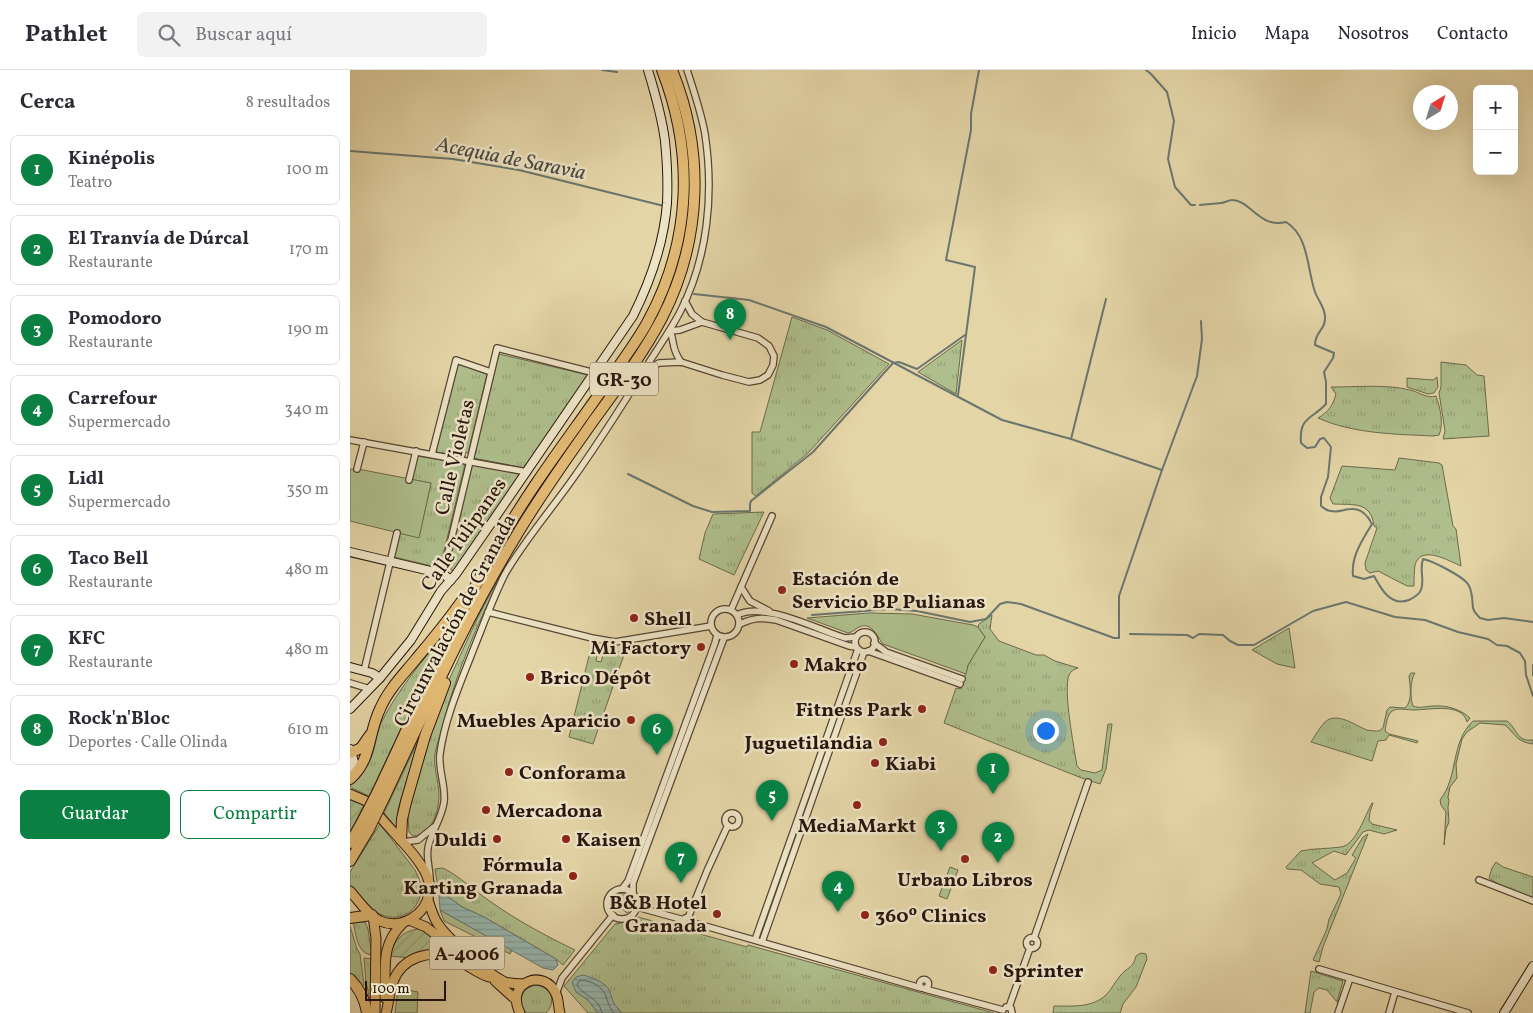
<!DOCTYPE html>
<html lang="es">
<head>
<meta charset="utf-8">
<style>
	:root { --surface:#fff; --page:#f2f2f3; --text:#2b2b33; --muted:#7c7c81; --line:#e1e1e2; --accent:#0b8043 }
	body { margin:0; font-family:Vollkorn,serif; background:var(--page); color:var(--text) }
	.controls { position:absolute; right:15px; top:15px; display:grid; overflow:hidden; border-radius:8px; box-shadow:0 5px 20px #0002 }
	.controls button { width:45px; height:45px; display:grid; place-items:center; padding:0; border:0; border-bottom:1px solid var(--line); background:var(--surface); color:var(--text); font:25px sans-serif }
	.compass { position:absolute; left:1063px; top:15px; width:45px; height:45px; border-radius:50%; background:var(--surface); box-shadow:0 5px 20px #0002; rotate:38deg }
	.scale { position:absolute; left:15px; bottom:12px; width:81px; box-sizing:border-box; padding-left:5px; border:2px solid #27150e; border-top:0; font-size:14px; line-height:18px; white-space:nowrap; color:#27150e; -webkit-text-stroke:4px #ede4c6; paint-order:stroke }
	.you { position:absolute; left:695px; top:660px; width:18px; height:18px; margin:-12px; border:4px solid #fff; border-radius:50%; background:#1a73e8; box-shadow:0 0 0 8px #1a73e833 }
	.badge { display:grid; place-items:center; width:32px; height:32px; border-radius:50%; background:var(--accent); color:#fff; font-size:16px; font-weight:700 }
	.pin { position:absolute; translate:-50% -41px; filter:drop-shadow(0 1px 2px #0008) }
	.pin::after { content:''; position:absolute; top:26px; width:18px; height:15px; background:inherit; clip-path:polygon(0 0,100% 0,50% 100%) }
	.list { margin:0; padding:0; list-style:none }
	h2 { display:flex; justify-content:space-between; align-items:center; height:65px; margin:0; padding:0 20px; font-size:21px }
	h2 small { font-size:16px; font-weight:400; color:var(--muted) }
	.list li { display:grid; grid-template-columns:32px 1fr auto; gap:15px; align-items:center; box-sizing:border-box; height:70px; margin:0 10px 10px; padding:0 10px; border:1px solid var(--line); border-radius:8px }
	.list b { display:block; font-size:19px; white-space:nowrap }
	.list p { margin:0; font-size:16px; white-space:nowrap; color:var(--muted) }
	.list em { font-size:16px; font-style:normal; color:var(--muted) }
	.actions { display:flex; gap:10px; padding:15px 20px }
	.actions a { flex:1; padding:11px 0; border:1px solid var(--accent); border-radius:8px; text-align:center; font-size:18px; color:var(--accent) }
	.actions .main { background:var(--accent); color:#fff }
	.icon { flex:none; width:28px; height:28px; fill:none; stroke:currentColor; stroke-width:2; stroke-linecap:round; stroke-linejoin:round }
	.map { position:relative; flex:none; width:1183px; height:943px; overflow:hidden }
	header { display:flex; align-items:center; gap:30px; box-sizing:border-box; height:70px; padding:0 25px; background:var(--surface); border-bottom:1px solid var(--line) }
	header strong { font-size:24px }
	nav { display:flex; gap:28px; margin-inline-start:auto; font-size:18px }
	.search { width:350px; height:45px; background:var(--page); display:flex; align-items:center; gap:12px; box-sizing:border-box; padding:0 18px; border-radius:8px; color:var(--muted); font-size:19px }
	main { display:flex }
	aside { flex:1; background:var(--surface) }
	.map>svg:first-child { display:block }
	.grass { fill:url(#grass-tufts); stroke:#6a6a4d }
	.park { fill:#aebe8c; stroke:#6a6a4d }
	.garden { fill:url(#garden-furrows); stroke:#6a6a4d }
	.water { fill:url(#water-rules); stroke:#6a766f }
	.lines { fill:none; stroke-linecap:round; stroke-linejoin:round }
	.shore { stroke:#5f665e; stroke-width:1 }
	.stream { stroke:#6a766f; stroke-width:2 }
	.street-casing { stroke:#564534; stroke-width:8 }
	.secondary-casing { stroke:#27150e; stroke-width:10 }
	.primary-casing { stroke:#27150e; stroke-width:11 }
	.highway-casing { stroke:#27150e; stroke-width:12 }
	.street { stroke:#ede4c6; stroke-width:5.5 }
	.secondary { stroke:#ede4c6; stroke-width:8 }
	.primary { stroke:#e2ba74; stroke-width:9 }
	.highway { stroke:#e2ba74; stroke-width:10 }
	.highway-bridge-casing { stroke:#27150e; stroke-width:12; stroke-linecap:butt }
	.highway-bridge { stroke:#e2ba74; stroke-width:10 }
	.poi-dot { fill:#8f2418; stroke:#ede4c6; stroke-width:2 }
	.labels { text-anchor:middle; stroke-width:5; stroke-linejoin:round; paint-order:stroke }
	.shield { fill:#ede4c6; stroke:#625345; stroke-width:1 }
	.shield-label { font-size:19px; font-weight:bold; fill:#27150e }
	.street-label { font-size:20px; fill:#27150e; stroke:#ede4c6 }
	.poi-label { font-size:20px; font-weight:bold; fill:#27150e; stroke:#ede4c6; text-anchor:start }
	.water-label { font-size:21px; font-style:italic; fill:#4e4e46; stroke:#ede4c6 }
</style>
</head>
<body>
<header>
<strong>Pathlet</strong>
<div class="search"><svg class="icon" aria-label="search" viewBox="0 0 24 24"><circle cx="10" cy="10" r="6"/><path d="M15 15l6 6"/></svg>Buscar aquí</div>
<nav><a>Inicio</a><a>Mapa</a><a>Nosotros</a><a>Contacto</a></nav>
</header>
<main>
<aside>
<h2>Cerca<small>8 resultados</small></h2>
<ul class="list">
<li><span class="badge">1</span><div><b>Kinépolis</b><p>Teatro</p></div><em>100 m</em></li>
<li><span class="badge">2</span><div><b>El Tranvía de Dúrcal</b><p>Restaurante</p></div><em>170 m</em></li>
<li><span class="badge">3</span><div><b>Pomodoro</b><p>Restaurante</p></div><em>190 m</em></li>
<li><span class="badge">4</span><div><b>Carrefour</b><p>Supermercado</p></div><em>340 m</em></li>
<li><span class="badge">5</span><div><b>Lidl</b><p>Supermercado</p></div><em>350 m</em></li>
<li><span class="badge">6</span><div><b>Taco Bell</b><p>Restaurante</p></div><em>480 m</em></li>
<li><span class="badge">7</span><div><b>KFC</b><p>Restaurante</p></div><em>480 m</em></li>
<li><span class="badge">8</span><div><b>Rock'n'Bloc</b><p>Deportes · Calle Olinda</p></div><em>610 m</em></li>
</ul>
<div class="actions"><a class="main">Guardar</a><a>Compartir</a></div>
</aside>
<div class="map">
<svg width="1183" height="943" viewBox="0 0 1183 943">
	<defs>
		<pattern id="grass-tufts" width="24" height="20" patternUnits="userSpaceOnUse" patternTransform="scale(1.25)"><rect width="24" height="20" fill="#aebe8c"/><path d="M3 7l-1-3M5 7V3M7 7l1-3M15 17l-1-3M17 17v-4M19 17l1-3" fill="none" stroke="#96a278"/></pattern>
		<pattern id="garden-furrows" width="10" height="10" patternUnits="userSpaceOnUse" patternTransform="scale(1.25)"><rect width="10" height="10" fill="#aebe8c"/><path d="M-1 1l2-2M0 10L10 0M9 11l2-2" fill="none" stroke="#96a278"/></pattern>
		<pattern id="water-rules" width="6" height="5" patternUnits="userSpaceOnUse" patternTransform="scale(1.25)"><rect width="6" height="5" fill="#97b7af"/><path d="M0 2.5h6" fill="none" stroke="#829c95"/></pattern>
	</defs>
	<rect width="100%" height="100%" fill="#e4d5a7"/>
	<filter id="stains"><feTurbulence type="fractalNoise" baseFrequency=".004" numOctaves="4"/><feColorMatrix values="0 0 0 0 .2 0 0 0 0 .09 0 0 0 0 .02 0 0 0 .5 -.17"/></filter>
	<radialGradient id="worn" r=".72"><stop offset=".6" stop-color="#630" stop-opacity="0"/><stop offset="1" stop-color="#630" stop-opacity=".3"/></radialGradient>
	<g class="grass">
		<path d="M442,247l35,13 62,34 -81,89 -52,43 -4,-3v-61h8z"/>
		<path d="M612,270l-6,54 -38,-22z"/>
		<path d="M149,284l89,21 -63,93 -52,-10z"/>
		<path d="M1091,292l25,3 11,10 7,1 5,60 -46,3 2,-8 -6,-38 2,-6z"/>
		<path d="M108,294l29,10 -19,79 -2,-1 -1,5 -29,-5z"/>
		<path d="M1087,307l1,10 -4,6 -6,1 -21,-7v-9l26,2z"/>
		<path d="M981,317c25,0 55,-3 79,3 9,2 17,9 26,6 4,11 8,28 3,39l-6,1c-38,-2 -79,-2 -115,-18 10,-6 15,-12 18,-24z"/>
		<path d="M67,386l48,8 -25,104 -46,-11 5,-24 20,4 12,-54 -19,-3z"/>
		<path d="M1049,388l40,5 3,2 11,61 3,3 5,37c-12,-5 -40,-22 -46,-1 -1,7 -1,14 -1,21h-7l-29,-15 -8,2 -4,-3 -1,-7 12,-35 -3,-2c-3,-25 -21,-21 -41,-22l-3,-6 12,-32 53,4z"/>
		<path d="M122,395l49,9 -66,97 -4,-1v-3l-4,-1z"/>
		<path d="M414,442l-30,63 -35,-16 6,-26 8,-19z"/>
		<path d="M153,500h1c-25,50 -47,100 -61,154 -2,9 -6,19 -8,29 -2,15 4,28 4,42 0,16 -7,40 -26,41l-4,-4 -1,-17 21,-80 19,-53 30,-65z"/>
		<path d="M642,545l-2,14 9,12 37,14h8l11,6 23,7c-4,1 -7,3 -9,7 -6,16 5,72 8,91l4,4 14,3 7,-3 6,-46h4l-6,45 -6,15 -21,-7 -135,-54 12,-35 5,1 7,-24 17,-28 -7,-10 1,-3z"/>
		<path d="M939,558l6,40 -18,-4 -25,-14z"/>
		<path d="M97,561l-5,12 -73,153 -17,-8 -2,-2c9,-8 16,-17 21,-28 5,-12 5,-25 11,-37 17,-33 41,-61 65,-90z"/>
		<path d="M241,578l7,2 -2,11 5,1 3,-10h21l-32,92 -24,-7z"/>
		<path d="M1061,603h4c-5,7 -5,25 -2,33 7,3 13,0 20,0 14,-1 27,3 37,12l-3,4c-5,-20 -38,-12 -53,-12 -7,0 -18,-3 -23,2 -4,4 -5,13 -6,19l4,3 29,7 -1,2 -28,-8 -3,5 -8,1 -6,20 -61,-19c4,-6 9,-15 14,-20 12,-11 31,4 42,8 4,1 9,1 12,1l4,-3 4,-18 3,-3 15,1c8,-7 5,-22 4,-32z"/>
		<path d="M1123,651h34c11,8 9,21 26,19v4c-16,-2 -17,-9 -28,-19l-25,-2 -13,9 -5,7 -6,25 1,14 -7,9 -2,10 1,4 -1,6 1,15 -3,7 -2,16 2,-33 -5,-7 -1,-5c19,-24 10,-57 33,-79z"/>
		<path d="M76,654l-11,29 -17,56 -1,20 -13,-16z"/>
		<path d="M1022,733h1l-3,9 -1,8 3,4 25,6 -13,4 -15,-4 -6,2 -17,23 -12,-4 -22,12 23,17 12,-7 9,-15 -4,-3 11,-18 5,-3 -45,113 -4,15 -6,-2 14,-31 2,-10 12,-25 -2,-7 -19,-3 -19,-14 -14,-1 -1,-2 15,-16c13,-3 26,-2 40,-4 15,-2 24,-32 31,-44z"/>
		<path d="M30,754l35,46c3,6 6,12 6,19 0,20 -20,34 -39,26 -13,-4 -23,-20 -32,-29v-14z"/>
		<path d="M1146,792l7,5 30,10v21l-32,-12 -12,-8 3,-10z"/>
		<path d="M93,798c16,8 33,24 48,34 27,19 55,34 84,48l-12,15 -7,-6 -72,-42 -22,-10 -15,-11 -8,-2 -4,-25z"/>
		<path d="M90,840l72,40 -2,4 -66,-33z"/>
		<path d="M288,847l109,30 1,-2 246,68h-372l-10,-11 -3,-12 -33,2 12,8 10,13h-10l-24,-27 51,-62 17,-3z"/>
		<path d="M3,852h12l3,7 4,26c-15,-1 -16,-21 -19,-33z"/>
		<path d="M0,856l7,23 3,5 4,31 -3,3 -11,-12z"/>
		<path d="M791,883l5,1 1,5 -11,28 -13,17 -3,9h-67l1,-7c18,0 38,2 52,-11 5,-5 9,-13 14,-19 7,-9 13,-7 16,-20z"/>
		<path d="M14,888l8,1 -1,46 -5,-23z"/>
		<path d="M961,901l32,10 -6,21 -10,-12 -8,-2 -5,4 -4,21h-5z"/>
		<path d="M186,915c15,2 21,17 10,28h-20c-10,-11 -5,-25 10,-28z"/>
	</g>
	<g class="park">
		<path d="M0,399l13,1 68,13 -12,55 -69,-17z"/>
		<path d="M519,543l43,1 61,11 5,2 7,10 -17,28 -2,9 -83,-30c-6,-7 -11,-23 -24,-17 -4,2 -6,5 -11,6l-41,-15z"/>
		<path d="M600,797l8,3 -11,29 -8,-3z"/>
		<path d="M48,918l20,4 -1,21h-22z"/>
	</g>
	<g class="garden">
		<path d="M0,730l14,5 -14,27z"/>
		<path d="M270,823l8,1 4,5v9l-5,5 -15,-12 4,-6z"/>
		<path d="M67,859h6l24,19 3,3 -1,1 -8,-1 -32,7 -19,-2c4,-15 11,-24 27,-27z"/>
	</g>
	<g class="water">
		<path d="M89,824l8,2 15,11 22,10 72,42 2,6 -5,5 -10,-2 -103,-58z"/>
		<path d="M233,905c10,3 23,7 27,17 3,10 4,13 12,21h-24l-10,-13 -12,-8 -4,-10 4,-5z"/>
	</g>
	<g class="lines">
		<path class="shore" d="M252,943c-3,-16 -19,-17 -25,-28l2,-4c9,-2 22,4 26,13 4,9 2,10 9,19"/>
		<g class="stream">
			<path d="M252,0l15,2"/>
			<path d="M796,0l5,4 16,18 7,29 -6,38 7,28 16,18h4"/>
			<path d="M0,81l103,8 66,11 145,36"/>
			<path d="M850,135c7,-1 14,-1 21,-2 3,0 8,-3 11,-3 18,0 28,29 54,22 23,14 21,47 29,70 3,8 10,16 10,25 1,13 -10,14 -10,28l19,8 -1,5 -9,14 2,10v22c-15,16 -27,13 -25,39l6,5 8,-1 5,-8 4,-1 7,9 -3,30 -7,20v9c3,2 6,5 10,5 8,2 13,-2 20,-2 10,-1 17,7 21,15 -10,17 -21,32 -19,52l11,3 10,-3c7,13 17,31 35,24 4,-2 10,-5 12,-10 4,-10 -2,-20 2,-31 10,2 39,17 45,25 5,8 4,16 5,24 1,4 4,7 7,10l8,2 16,-2 29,4"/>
			<path d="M344,224l55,6 77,27 176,93 69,19 91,31 -43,126v42h-5l-93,-34 -14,-2 -7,2 -14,15 -16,3 -53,-11 -27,-2 -78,6"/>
			<path d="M608,325l17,-128 -29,-7 25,-130v-16l8,-44"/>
			<path d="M721,369l35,-140"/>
			<path d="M812,400l35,-94 5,-37 -1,-18"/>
			<path d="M278,404l65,32 19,6 38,-1v-7l1,-3 62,-49 80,-89 6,-1 18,7 48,-34"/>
			<path d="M780,564l57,1 6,3 6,-4 24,1 7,6 8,4h16l59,-34 33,-9 49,15 30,3 33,12 30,7 9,6 10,1 13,7 5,8 1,14 7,21"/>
			<path d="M1183,595v10"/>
		</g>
		<defs>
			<g id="street">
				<path d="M331,292c-10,-14 -6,-19 -11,-31l10,-1 22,-8"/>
				<path d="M293,302l16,-9 22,-1 41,13 27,7 11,-2 8,-5 5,-10 1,-9 -5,-10 -11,-8 -56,-16 -10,-8 -7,-13"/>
				<path d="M0,370l177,32"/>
				<path d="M82,384l24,-94 35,12"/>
				<path d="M7,399l7,-27"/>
				<path d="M59,410l7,-29"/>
				<path d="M93,504l54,-226 98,25"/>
				<path d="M391,517l9,14 19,10"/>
				<circle cx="375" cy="553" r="14"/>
				<path d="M381,540l41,-94"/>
				<path d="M138,542l104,26 23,4 96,-16"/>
				<path d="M387,545c27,-13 75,12 102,21l6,2 11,-1"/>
				<path d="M390,554c13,-6 22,-7 36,-4l73,26 7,1"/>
				<circle cx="515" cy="572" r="10"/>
				<path d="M524,573l12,9 76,27"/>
				<path d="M518,581l92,33"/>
				<path d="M14,601l33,-138"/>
				<path d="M0,613l20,6"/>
				<circle cx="382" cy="750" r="7"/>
				<path d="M53,772l15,-2 16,-13"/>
				<path d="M80,809c0,-11 -4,-20 -2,-31 3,-16 14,-30 16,-46 2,-16 -6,-32 -4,-48 5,-37 21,-72 34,-106 10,-25 19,-50 31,-74 19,-33 45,-63 67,-94 25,-35 48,-71 71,-108 12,-20 26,-39 37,-60 28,-54 34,-118 25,-178 -4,-22 -11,-43 -18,-64"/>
				<path d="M1129,810l54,21"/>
				<path d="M272,819l6,-8 87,-238 2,-8"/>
				<circle cx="272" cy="834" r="15"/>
				<path d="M283,823v-10l91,-245"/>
				<path d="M287,837l47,13"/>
				<circle cx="337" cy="851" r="3.5"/>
				<path d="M338,848l19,-47 21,-46"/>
				<path d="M341,852l230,66"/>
				<circle cx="682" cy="873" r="5.5"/>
				<path d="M684,868l54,-156"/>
				<path d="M405,870l103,-291"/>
				<path d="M412,872l102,-290"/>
				<path d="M969,899l149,44"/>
				<circle cx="574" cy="914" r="4.5"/>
				<path d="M575,919l78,21"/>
				<path d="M206,924l6,-16 51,-63"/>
				<path d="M656,937l5,1 1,5"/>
				<path d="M659,937l21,-59"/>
				<path d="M988,943l12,-35"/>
				<path d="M1039,943l6,-21"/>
			</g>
			<g id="secondary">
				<path d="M0,482l93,22 8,6"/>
				<path d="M0,597l22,6 8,5"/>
				<path d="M0,639l30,-31 31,-38 30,-49 15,-17 34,-49 143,-209c17,-34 31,-75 34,-113 1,-21 0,-42 -2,-62 -3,-24 -10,-48 -17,-71"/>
				<path d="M0,679l4,13 -1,14"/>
				<path d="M1154,943l29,-47"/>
			</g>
			<g id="primary">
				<path d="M0,724l16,7"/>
				<path d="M0,821c9,10 18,24 30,30 21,9 46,-6 49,-28 1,-4 1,-8 0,-11 -5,-21 -34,-47 -48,-64"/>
				<path d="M78,830c3,8 5,17 10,24 10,15 51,51 67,58 7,2 12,2 19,2"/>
				<path d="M23,846l3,22 -1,75"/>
				<path d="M59,850l17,7 23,18"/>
				<path d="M145,911l20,18"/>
				<path d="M35,928c1,-30 -5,-53 18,-75"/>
				<path d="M36,943c3,-10 3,-21 7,-31 9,-25 38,-34 62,-23 12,5 21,14 34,18"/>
				<path d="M170,943c-16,-31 25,-46 36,-19 3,6 2,13 4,19"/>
			</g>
			<g id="highway">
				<path d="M0,683l11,-5 9,-13"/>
				<path d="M0,709c22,-19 18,-46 30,-70 8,-19 23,-34 36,-50 17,-20 33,-40 48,-61"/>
				<path d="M28,721c40,-84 76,-170 122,-250 30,-53 67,-101 102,-151 15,-22 32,-44 45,-67 44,-80 48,-168 15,-253"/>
				<path d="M35,726c41,-87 80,-176 130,-258 24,-41 52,-80 79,-118 24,-33 49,-66 68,-102 40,-78 43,-167 10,-248"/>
				<path d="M51,770l1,-21 4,-17 19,-66 20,-53"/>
				<path d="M0,773l11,-19"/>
				<path d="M0,791l19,-32"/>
				<path d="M0,848l22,-3"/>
				<path d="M0,909c10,10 15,20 17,34"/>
			</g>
		</defs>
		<use href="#street" class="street-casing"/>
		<use href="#secondary" class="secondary-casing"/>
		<use href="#primary" class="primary-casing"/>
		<use href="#highway" class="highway-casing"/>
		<use href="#street" class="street"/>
		<use href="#secondary" class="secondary"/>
		<use href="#primary" class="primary"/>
		<use href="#highway" class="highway"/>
		<defs>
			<g id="highway-bridge">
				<path d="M11,754l17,-33"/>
				<path d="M19,759l16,-33"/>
			</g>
		</defs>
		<use href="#highway-bridge" class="highway-bridge-casing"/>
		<use href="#highway-bridge" class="highway-bridge"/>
	</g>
	<g class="poi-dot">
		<circle cx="432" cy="520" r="5"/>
		<circle cx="284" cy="548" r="5"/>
		<circle cx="351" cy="577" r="5"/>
		<circle cx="444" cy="594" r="5"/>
		<circle cx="180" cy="607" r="5"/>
		<circle cx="572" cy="639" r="5"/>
		<circle cx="281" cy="650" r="5"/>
		<circle cx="533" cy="672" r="5"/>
		<circle cx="525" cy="693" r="5"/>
		<circle cx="159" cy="702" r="5"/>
		<circle cx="507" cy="735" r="5"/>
		<circle cx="136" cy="740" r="5"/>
		<circle cx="147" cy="769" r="5"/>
		<circle cx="216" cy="769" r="5"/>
		<circle cx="615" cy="789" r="5"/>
		<circle cx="223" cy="806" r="5"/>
		<circle cx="367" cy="844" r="5"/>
		<circle cx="515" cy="845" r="5"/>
		<circle cx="643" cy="900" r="5"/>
	</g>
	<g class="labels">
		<g class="shield">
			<rect x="240" y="292.5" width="68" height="33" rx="4"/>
			<rect x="79.5" y="866.5" width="75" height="33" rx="4"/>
		</g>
		<g class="shield-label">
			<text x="274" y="316">GR-30</text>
			<text x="117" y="890">A-4006</text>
		</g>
		<g class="street-label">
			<text transform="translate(104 387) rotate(-77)" y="7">Calle Violetas</text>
			<text transform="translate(113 464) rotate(-55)" y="7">Calle Tulipanes</text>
			<text transform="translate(104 550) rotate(-62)" y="7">Circunvalación de Granada</text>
		</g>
		<g class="poi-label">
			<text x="442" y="515">Estación de<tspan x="442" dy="23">Servicio BP Pulianas</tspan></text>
			<text x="294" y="555">Shell</text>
			<text x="341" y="584" text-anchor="end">Mi Factory</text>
			<text x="454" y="601">Makro</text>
			<text x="190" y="614">Brico Dépôt</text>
			<text x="562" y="646" text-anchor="end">Fitness Park</text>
			<text x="271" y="657" text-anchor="end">Muebles Aparicio</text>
			<text x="523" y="679" text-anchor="end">Juguetilandia</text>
			<text x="535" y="700">Kiabi</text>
			<text x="169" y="709">Conforama</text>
			<text x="146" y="747">Mercadona</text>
			<text x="507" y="762" text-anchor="middle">MediaMarkt</text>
			<text x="137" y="776" text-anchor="end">Duldi</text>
			<text x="226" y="776">Kaisen</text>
			<text x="213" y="801" text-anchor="end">Fórmula<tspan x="213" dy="23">Karting Granada</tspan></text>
			<text x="615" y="816" text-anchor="middle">Urbano Libros</text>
			<text x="357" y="839" text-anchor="end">B&amp;B Hotel<tspan x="357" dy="23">Granada</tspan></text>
			<text x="525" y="852">360º Clinics</text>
			<text x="653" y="907">Sprinter</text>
		</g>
		<g class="water-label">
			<text transform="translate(161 88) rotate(11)" y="7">Acequia de Saravia</text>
		</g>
	</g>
	<rect width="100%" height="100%" filter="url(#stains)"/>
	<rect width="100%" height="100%" fill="url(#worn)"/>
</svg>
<div class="controls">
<button>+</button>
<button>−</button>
</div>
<svg class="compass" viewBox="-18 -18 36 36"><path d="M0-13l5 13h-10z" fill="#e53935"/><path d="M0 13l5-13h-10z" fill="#7c7c81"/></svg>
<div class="scale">100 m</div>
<div class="you"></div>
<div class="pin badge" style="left:643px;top:724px">1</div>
<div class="pin badge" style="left:648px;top:793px">2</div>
<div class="pin badge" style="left:591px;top:781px">3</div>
<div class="pin badge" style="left:488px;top:842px">4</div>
<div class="pin badge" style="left:422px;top:751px">5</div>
<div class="pin badge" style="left:307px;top:685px">6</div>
<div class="pin badge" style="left:331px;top:813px">7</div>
<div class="pin badge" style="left:380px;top:270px">8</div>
</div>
</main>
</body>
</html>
